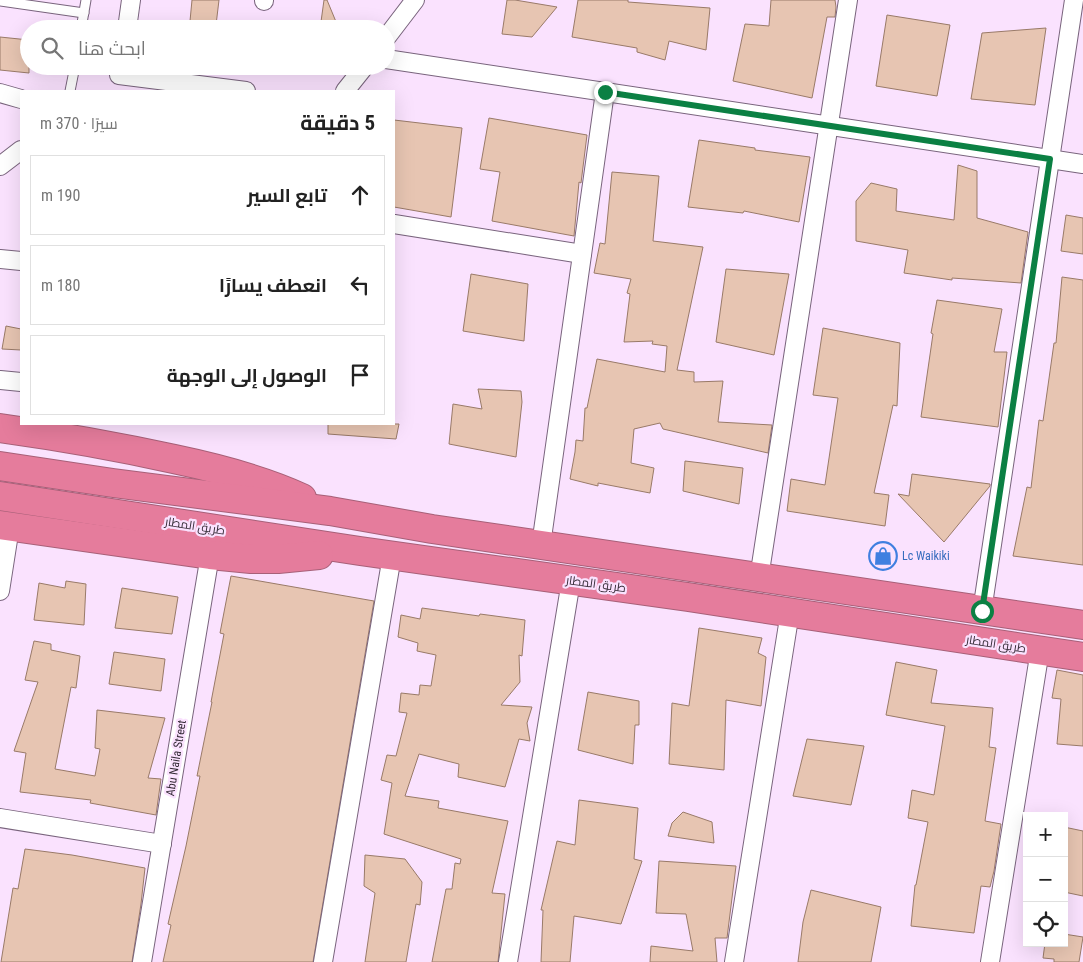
<!DOCTYPE html>
<html lang="ar">
<head>
<meta charset="utf-8">
<style>
	:root { --surface:#fff; --page:#f6f6f6; --text:#222; --muted:#767676; --line:#e0e0e0 }
	body { margin:0; font-family:"Roboto Condensed",Cairo,sans-serif; background:var(--page); color:var(--text); direction:rtl }
	.controls { position:absolute; right:15px; bottom:15px; display:grid; overflow:hidden; border-radius:0px; box-shadow:0 5px 20px #0002 }
	.controls button { width:45px; height:45px; display:grid; place-items:center; padding:0; border:0; border-bottom:1px solid var(--line); background:var(--surface); color:var(--text); font:25px sans-serif }
	.stop { position:absolute; width:15px; height:15px; margin:-11px; border:4px solid #0b8043; border-radius:50%; background:#fff }
	.stop.end { background:#0b8043; border-color:#fff; box-shadow:0 1px 5px #0008 }
	.list { margin:0; padding:0; list-style:none }
	h2 { display:flex; justify-content:space-between; align-items:center; height:65px; margin:0; padding:0 20px; font-size:21px }
	h2 small { font-size:16px; font-weight:400; color:var(--muted) }
	.list li { display:grid; grid-template-columns:32px 1fr auto; gap:15px; align-items:center; box-sizing:border-box; height:80px; margin:0 10px 10px; padding:0 10px; border:1px solid var(--line); border-radius:0px }
	.list b { display:block; font-size:19px; white-space:nowrap }
	.list em { font-size:16px; font-style:normal; color:var(--muted) }
	.icon { flex:none; width:28px; height:28px; fill:none; stroke:currentColor; stroke-width:2; stroke-linecap:round; stroke-linejoin:round }
	.map { position:relative; flex:none; width:1083px; height:962px; overflow:hidden; direction:ltr }
	.search { position:absolute; background:var(--surface); box-shadow:0 5px 20px #0002; left:20px; top:20px; width:375px; height:55px; display:flex; align-items:center; gap:12px; box-sizing:border-box; padding:0 18px; border-radius:28px; color:var(--muted); font-size:19px }
	.panel { position:absolute; background:var(--surface); box-shadow:0 5px 20px #0002; left:20px; top:90px; width:375px; height:335px; border-radius:0px; direction:rtl }
	.map>svg:first-child { display:block }
	.building { fill:#e7c5b2; stroke:#997a68 }
	.lines { fill:none; stroke-linecap:round; stroke-linejoin:round }
	.lane-casing { stroke:#79647d; stroke-width:11 }
	.street-casing { stroke:#79647d; stroke-width:20 }
	.highway-casing { stroke:#a76078; stroke-width:30 }
	.lane { stroke:#fff; stroke-width:9 }
	.street { stroke:#fff; stroke-width:18 }
	.highway { stroke:#e57c9c; stroke-width:28 }
	.route { stroke:#0b8043; stroke-width:6 }
	.labels { text-anchor:middle; stroke-width:4.5; stroke-linejoin:round; paint-order:stroke }
	.street-label { font-size:12px; fill:#342b36; stroke:#fae2fe }
	.shop-label { font-size:12px; fill:#366cbe; stroke:#fae2fe; text-anchor:start }
</style>
</head>
<body>
<div class="map">
<svg width="1083" height="962" viewBox="0 0 1083 962">
	<rect width="100%" height="100%" fill="#fae2fe"/>
	<g class="building">
		<path d="M192,0h27l-3,25 -26,-4z"/>
		<path d="M324,0h3l12,29h-19z"/>
		<path d="M507,0h8l42,7 -25,30 -30,-3z"/>
		<path d="M578,0h50v2l82,6 -4,42 -37,-9 -4,19 -28,-8v-4l-65,-11z"/>
		<path d="M771,0h64l1,7 -1,10h-8l-15,81 -79,-17 12,-57 24,2z"/>
		<path d="M887,15l63,10 -13,71 -61,-10z"/>
		<path d="M1046,28l-11,77 -64,-6 11,-66z"/>
		<path d="M0,37l29,3v33l-29,-3z"/>
		<path d="M489,118l98,17 -6,48 -2,-1 -5,54 -82,-15 8,-49 -20,-3z"/>
		<path d="M394,120l68,8 -11,89 -57,-10z"/>
		<path d="M699,140l56,8v2l55,7 -11,65 -55,-11 -1,2 -55,-6z"/>
		<path d="M958,165l19,6v47l51,14 -7,51 -69,-5v2l-48,-7 4,-23 -52,-9v-40l15,-18 26,6 -1,22 58,9z"/>
		<path d="M612,172l47,4 -6,65 50,6 -26,123 17,2v10l29,-1 -5,41 54,3 -4,28 -105,-24 -3,-6 -26,6 -3,34 23,5 -4,25 -52,-10v3l-28,-7 5,-27 1,-12 7,1 2,-33h2l10,-49 68,13 2,-26 -15,-2 1,-3 -29,1 6,-48 -3,-1 4,-14 -37,-6 6,-30 5,1z"/>
		<path d="M1066,215l17,3v36l-22,-3z"/>
		<path d="M726,269l63,5 -15,81 -58,-13z"/>
		<path d="M471,274l57,10 -4,57 -61,-10z"/>
		<path d="M1062,277l21,3v285l-70,-9 14,-69 4,1 8,-68 4,1 11,-78h2z"/>
		<path d="M937,300l65,9 -8,43h13l-9,75 -77,-10 12,-83 -2,-1z"/>
		<path d="M6,326l15,3v21l-19,-1z"/>
		<path d="M823,328l77,15 -3,63 -4,-1 -19,88 15,2 -4,31 -98,-15 4,-32 34,6 13,-87 -25,-3z"/>
		<path d="M478,389l43,2 1,11 -6,55 -67,-13 4,-40 29,5z"/>
		<path d="M328,424h71l-3,15 -68,-5z"/>
		<path d="M685,461l58,7 -4,36 -56,-13z"/>
		<path d="M912,474l78,10v2l-46,56 -46,-48 11,2z"/>
		<path d="M231,576l143,25 -61,361h-150l8,-37 -3,-1 18,-78 14,-70h-3l15,-74h-1l13,-68 -4,-1z"/>
		<path d="M66,581l20,3 -2,41 -50,-5 5,-37 26,5z"/>
		<path d="M122,588l56,9 -6,37 -57,-6z"/>
		<path d="M422,608l57,8 1,-2 45,6 -3,36 -3,-1 1,27 -19,23 31,2 -5,16 3,18 -11,-2 -14,48 -47,-10 1,-13 -40,-10 -14,42 34,5 -1,7 70,13 -16,72 13,1 -7,68h-66l14,-73h6l3,-26 5,1 1,-5 -77,-25 8,-51 -11,-3 6,-25 9,1 11,-43 -8,-1 2,-19 18,2 1,-10 11,1 5,-31 -19,-4 1,-8 -20,-6 3,-22 19,4z"/>
		<path d="M699,628l63,10 -4,15 8,4 -5,49 -35,-6 -2,70 -55,-6 3,-61 17,3z"/>
		<path d="M34,641l17,3v6l29,6 -4,32 -5,-1 -16,82 40,7 5,-27 -5,-1 2,-38 68,8 -17,60 13,1 -5,36 -66,-12 1,-3 -71,-8 6,-39 -12,-2 24,-69 -13,-2z"/>
		<path d="M114,652l51,7 -4,32 -52,-7z"/>
		<path d="M896,662l41,8 -6,33 62,5 -4,39 7,1 -11,73 16,3 -7,47 -4,16 -9,-1 -7,47 -63,-7 4,-41h1l12,-63 -20,-4 4,-28 22,5 11,-69 -59,-11z"/>
		<path d="M1057,670l26,5v71l-26,-2 4,-45 -9,-1z"/>
		<path d="M588,692l51,9v24h-4l-2,39 -55,-14z"/>
		<path d="M807,739l57,7 -13,59 -58,-9z"/>
		<path d="M579,800l59,8 -4,51 8,2 -21,63 -47,-8 -4,46h-29l2,-52h-2l16,-69 18,4z"/>
		<path d="M683,812l29,10 2,21 -46,-7 4,-13z"/>
		<path d="M1064,827l19,4v65l-19,-4z"/>
		<path d="M25,849l47,6 73,13 -4,36 -9,58h-131l12,-74 5,1z"/>
		<path d="M365,855l40,4 17,23 -2,23 -4,-1 -10,58h-41l10,-69 -11,-7z"/>
		<path d="M659,861l77,5 -9,72h-12l2,24h-67l1,-16 42,5 -7,-37 -30,-1z"/>
		<path d="M811,890l70,17 -10,55h-73l5,-40z"/>
		<path d="M1064,934l19,3 -4,25h-25v-3l-11,-1 2,-15h19z"/>
	</g>
	<g class="lines">
		<defs>
			<g id="lane">
				<path d="M0,1l84,12"/>
				<path d="M81,29l5,-29"/>
				<path d="M70,91l5,-25"/>
			</g>
			<g id="street">
				<path d="M264,1v-1"/>
				<path d="M127,29l4,-29"/>
				<path d="M386,38l29,-38"/>
				<path d="M386,59l697,105"/>
				<path d="M119,75l127,16"/>
				<path d="M345,91l20,-25"/>
				<path d="M0,93l21,6"/>
				<path d="M0,166l21,-16"/>
				<path d="M394,224l188,30"/>
				<path d="M0,259l21,2"/>
				<path d="M0,380l21,2"/>
				<path d="M541,545l64,-453"/>
				<path d="M759,578l89,-578"/>
				<path d="M0,591l10,-64"/>
				<path d="M982,611l92,-611"/>
				<path d="M0,818l162,26"/>
				<path d="M142,962l68,-407"/>
				<path d="M323,962l69,-406"/>
				<path d="M508,962l63,-381"/>
				<path d="M734,962l56,-350"/>
				<path d="M990,962l50,-312"/>
			</g>
			<g id="highway">
				<path d="M0,428c58,8 116,18 174,31 43,9 87,20 128,39"/>
				<path d="M0,466l113,17 217,28 102,18 651,96"/>
				<path d="M0,496l360,55 328,46 395,60"/>
				<path d="M0,525l210,30 41,4h27l41,-4"/>
			</g>
		</defs>
		<use href="#lane" class="lane-casing"/>
		<use href="#street" class="street-casing"/>
		<use href="#highway" class="highway-casing"/>
		<use href="#lane" class="lane"/>
		<use href="#street" class="street"/>
		<use href="#highway" class="highway"/>
	</g>
	<g class="lines">
		<path class="route" d="M605,92l445,67 -68,452"/>
	</g>
	<defs>
		<symbol id="shop-ring" viewBox="-11 -11 22 22"><circle r="9.5" fill="#fae2fe" stroke="#3f7fe0" stroke-width="1.5"/><path d="M-5-2.5h2.3a2.7 3.5 0 0 1 5.4 0H5L5.5 6h-11ZM-1.5-2.5h3a1.5 2.3 0 0 0-3 0Z" fill="#3f7fe0"/></symbol>
	</defs>
	<g fill-rule="evenodd">
		<use href="#shop-ring" x="867" y="540" width="32" height="32"/>
	</g>
	<g class="labels">
		<g class="street-label">
			<text transform="translate(195 526) rotate(9)" y="4">طريق المطار</text>
			<text transform="translate(596 584) rotate(8)" y="4">طريق المطار</text>
			<text transform="translate(996 644) rotate(9)" y="4">طريق المطار</text>
			<text transform="translate(176 758) rotate(-81)" y="4">Abu Naila Street</text>
		</g>
		<g class="shop-label">
			<text x="902" y="560">Lc Waikiki</text>
		</g>
	</g>
</svg>
<div class="controls">
<button>+</button>
<button>−</button>
<button><svg class="icon" aria-label="locate" viewBox="0 0 24 24"><circle cx="12" cy="12" r="6"/><path d="M12 2v4M12 18v4M2 12h4M18 12h4"/></svg></button>
</div>
<div class="stop" style="left:982px;top:611px"></div>
<div class="stop end" style="left:605px;top:92px"></div>
<div class="search"><svg class="icon" aria-label="search" viewBox="0 0 24 24"><circle cx="10" cy="10" r="6"/><path d="M15 15l6 6"/></svg>ابحث هنا</div>
<section class="panel">
<h2>5 دقيقة<small>سيرًا · 370 m</small></h2>
<ul class="list">
<li><svg class="icon" aria-label="ahead" viewBox="0 0 24 24"><path d="M12 20V5M6 11l6-6 6 6"/></svg><div><b>تابع السير</b></div><em>190 m</em></li>
<li><svg class="icon" aria-label="left" viewBox="0 0 24 24"><path d="M17 20v-9H6M10 6l-5 5 5 5"/></svg><div><b>انعطف يسارًا</b></div><em>180 m</em></li>
<li><svg class="icon" aria-label="arrive" viewBox="0 0 24 24"><path d="M6 21V4h12l-3 4 3 4H6"/></svg><div><b>الوصول إلى الوجهة</b></div></li>
</ul>
</section>
</div>
</body>
</html>
